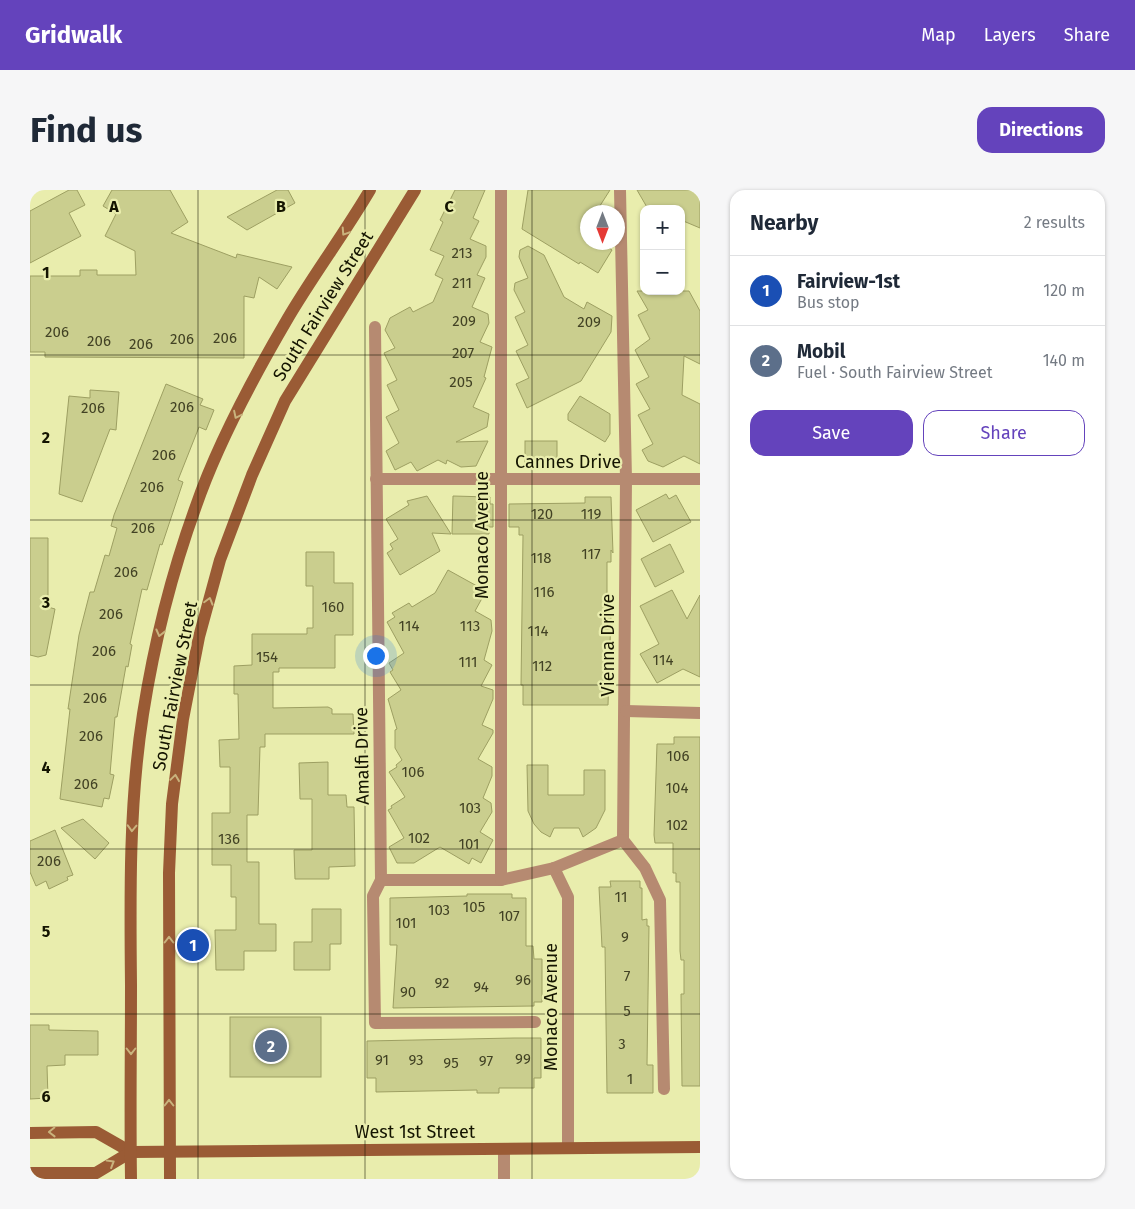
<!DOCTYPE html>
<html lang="en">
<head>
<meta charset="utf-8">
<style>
	:root { --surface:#fff; --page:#f6f6f7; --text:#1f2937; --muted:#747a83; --line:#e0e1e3; --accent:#6443bc }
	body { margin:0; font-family:"Fira Sans",sans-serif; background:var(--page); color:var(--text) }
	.controls { position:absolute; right:15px; top:15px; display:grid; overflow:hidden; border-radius:10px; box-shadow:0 1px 4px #0004 }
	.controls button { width:45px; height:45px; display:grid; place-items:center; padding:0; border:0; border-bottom:1px solid var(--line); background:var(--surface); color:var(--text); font:25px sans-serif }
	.compass { position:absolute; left:550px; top:15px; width:45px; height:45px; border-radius:50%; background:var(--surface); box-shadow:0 1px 4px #0004; rotate:180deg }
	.you { position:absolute; left:345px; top:465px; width:18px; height:18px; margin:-12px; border:4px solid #fff; border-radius:50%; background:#1a73e8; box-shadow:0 0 0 8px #1a73e833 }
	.badge { display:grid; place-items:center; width:32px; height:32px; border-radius:50%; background:var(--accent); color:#fff; font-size:16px; font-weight:700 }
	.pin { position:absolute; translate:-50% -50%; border:2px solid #fff; box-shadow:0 1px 5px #0006 }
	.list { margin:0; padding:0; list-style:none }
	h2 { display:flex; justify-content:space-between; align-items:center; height:65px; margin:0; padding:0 20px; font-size:21px }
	h2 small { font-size:16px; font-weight:400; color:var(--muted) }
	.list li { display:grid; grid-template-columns:32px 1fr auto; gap:15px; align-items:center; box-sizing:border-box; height:70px; padding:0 20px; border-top:1px solid var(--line) }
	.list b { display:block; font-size:19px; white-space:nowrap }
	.list p { margin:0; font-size:16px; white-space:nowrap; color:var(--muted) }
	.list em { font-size:16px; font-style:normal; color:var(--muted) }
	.actions { display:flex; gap:10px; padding:15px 20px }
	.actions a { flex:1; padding:11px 0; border:1px solid var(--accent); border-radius:15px; text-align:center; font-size:18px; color:var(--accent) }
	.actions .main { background:var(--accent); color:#fff }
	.map { position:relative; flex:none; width:670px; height:989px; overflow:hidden; border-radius:15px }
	header { display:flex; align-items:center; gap:30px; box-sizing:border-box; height:70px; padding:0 25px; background:var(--accent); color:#fff }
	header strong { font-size:24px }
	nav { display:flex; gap:28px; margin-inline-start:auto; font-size:18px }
	.intro { display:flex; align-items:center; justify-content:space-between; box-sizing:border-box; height:120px; padding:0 30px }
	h1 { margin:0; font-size:35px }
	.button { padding:12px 22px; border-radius:15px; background:var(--accent); color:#fff; font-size:18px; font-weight:700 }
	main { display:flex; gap:30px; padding:0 30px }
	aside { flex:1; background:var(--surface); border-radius:15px; box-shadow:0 1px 4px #0004 }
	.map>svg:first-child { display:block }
	.building { fill:#cace8e; stroke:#9d9f62 }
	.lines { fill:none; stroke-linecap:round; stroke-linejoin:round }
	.street { stroke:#b68a71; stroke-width:12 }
	.secondary { stroke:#9a5b35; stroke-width:12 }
	.oneway { stroke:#c9b37d }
	.grid { fill:none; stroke:#141400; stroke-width:1; stroke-opacity:0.55 }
	.labels { text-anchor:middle; stroke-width:4.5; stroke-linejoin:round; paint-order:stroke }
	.number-label { font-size:15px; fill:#424224 }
	.street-label { font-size:18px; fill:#141400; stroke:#e9edad }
	.grid-label { font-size:16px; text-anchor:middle; font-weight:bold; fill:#141400; stroke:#e9edad; stroke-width:4.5; stroke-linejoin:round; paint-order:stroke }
</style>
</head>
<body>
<header>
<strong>Gridwalk</strong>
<nav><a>Map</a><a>Layers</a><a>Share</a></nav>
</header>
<div class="intro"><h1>Find us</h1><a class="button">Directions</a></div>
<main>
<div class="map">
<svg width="670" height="989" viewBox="0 0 670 989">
	<rect width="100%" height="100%" fill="#e9edad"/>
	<g class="building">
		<path d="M39,0h8l8,15 -16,8 12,23 -51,27v-52z"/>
		<path d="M82,0h58l18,32 -17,11 65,25 1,-4 55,13 -15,22 -18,-12 -5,21 -10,-2v62l-199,-1v-5h-15v-76h50v-6h17v5h39l-1,-24 -30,-15 11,-22 -13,-8z"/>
		<path d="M247,0h11l7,13 -48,27 -20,-13z"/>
		<path d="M425,0h30l-12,28 6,3 -9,18 16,7v11l-9,18 8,3 -13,29 16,7 1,9 -9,19 12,5 -8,30 2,1 -13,29 16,7 -2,13 -31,15 32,-1 -12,25 -15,1 -14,-7 -1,4 -8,-4 -21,11 -6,-9 -16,8 -9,-19 13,-8 -13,-26 13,-7 -12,-25 10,-5 -13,-27 11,-5 -10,-18 5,-12 20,-11 3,5 20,-10 10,-23 -8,-4 9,-19 -14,-6 13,-28 -3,-2z"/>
		<path d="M498,0h82l-14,22h-8v30h12l12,8 -14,23 -18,-11 -1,2 -57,-35z"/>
		<path d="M607,0h63v38l-19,-8v-11h-33z"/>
		<path d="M498,56l16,9 20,42 20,12 3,-7 25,14 -1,16 -30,49 -54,27 -11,-24 13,-6 -13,-27 12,-6 -13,-28 10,-5 -11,-22 1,-7 13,-5 -9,-21 1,-7z"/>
		<path d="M607,101h52l11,20v53l-16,-8 -2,39 18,9v60l-16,-8 -21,11 -15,-6 -6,-11 11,-6 -15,-29 12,-6 -14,-25 13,-7 -14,-27 15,-11 -12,-24 10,-5z"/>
		<path d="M136,194l37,15 -3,6 14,5 -8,20 -7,-3 -21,53 5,2 -21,63 -2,-1 -13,46 -5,-1 -12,55 2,1 -4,22 -2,-1 -9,51h-2l-5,57 4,1 -5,24 -5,-1 -2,9 -42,-8 10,-90h-2l11,-74 11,-43h4l11,-37 4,1 8,-28 -6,-2 3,-11z"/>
		<path d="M60,200l29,2 -3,38 -6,-1 -28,73 -23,-8 10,-98 21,2z"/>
		<path d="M550,206l30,18v20l-5,8 -37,-22v-6z"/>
		<rect x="495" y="251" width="32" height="26"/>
		<path d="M636,304l3,5 7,-4 15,27 -38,20 -17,-32z"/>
		<path d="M397,306l24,38 -19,-1 8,18 -40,24 -13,-22 6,-4 -3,-5 8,-5 -12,-20 23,-14 -2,-4z"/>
		<path d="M423,306l37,1v7h3v23h-4v7h-37z"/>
		<path d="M555,307h26l2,56 -2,-3v12h-4v52h4l-3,91h-85v-20h-2l2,-150h-4v-8h-10v-23l76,-1z"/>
		<path d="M0,348h18v69l7,2 -9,46 -8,2 -8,-2z"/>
		<path d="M640,354l14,28 -29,15 -14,-28z"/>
		<path d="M276,362h28v31h19v52h-18v33h-56v4h-6v36l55,-1 4,2v5h21l1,20h-89v13h-5l-2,68h-11v47h12v62h17v27h-32v19h-28l-1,-40h21v-33h-5v-32h-19v-52h18v-46h-10l-1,-27 20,-1 -1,-45h-4v-28l18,-1v-31h55v-6h6v-42h-7z"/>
		<path d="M418,380l38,21 -11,20 16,9 1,11 -8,29 8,5 -11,21 12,4v9l-11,26 11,5v3l-15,26 14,8v9l-9,22 8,5 1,9 -12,20 13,8 -12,23 -9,-5 -3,6 -29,-17 -26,16h-17l-8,-16 15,-9 -16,-28 4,-2 -1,-2 14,-9 -16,-25 8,-5 -1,-2 6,-5 -7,-12v-18l2,-1 -9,-30 13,-9 -11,-18 3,-2 -4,-7 15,-10 -17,-31 8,-5 -3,-4 17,-10 3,4 23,-14z"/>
		<path d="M642,400l15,29 13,-24v82l-17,-8 -26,14 -17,-29 19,-10 -19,-38z"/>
		<path d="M644,547h26v349h-18l-1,-92h3v-34h-3l-1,-9v-69h-4v-9h-3v-30h-18l-1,-8 3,-91h17z"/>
		<path d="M298,572v33h18l1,12h7l1,59 -26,1v12h-34l-1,-29h18v-51h-12l-1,-36z"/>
		<path d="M497,575h21v30h36v-25h21v40l-9,18 -13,9 -4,-9h-25l-4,9 -9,-5 -7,-8 -6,-13z"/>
		<path d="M53,629l26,24 -14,16 -34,-31z"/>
		<path d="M25,640l18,45 -6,2 1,3 -19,9 -3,-8 -10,5 -6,-14v-31z"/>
		<path d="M580,691h30v7h2v32l5,-1v7h2l-2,139h6v28h-46l-2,-146h-3l-3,-60h12z"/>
		<path d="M437,704h45v4h14v48h7l1,13h8v43h-8v4l-141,2 4,-63h-7v-47l77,-2z"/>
		<path d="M282,719h29v35h-11v26h-36v-28h18z"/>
		<rect x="200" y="827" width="91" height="60"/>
		<path d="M0,835h19v5l49,1v24h-33v10l-18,1 1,32 -18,1z"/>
		<path d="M484,848h27v40h-7v10h-35v5h-22v-3l-101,2v-14h-9v-37z"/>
	</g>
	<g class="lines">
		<g class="street">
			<path d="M590,0l6,289 -3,361 22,28 15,32 4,189"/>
			<path d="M345,137l6,553 -8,16 2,127 160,-1"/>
			<path d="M346,289h324"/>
			<path d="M596,521l74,2"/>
			<path d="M524,678l14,29v251"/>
			<path d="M351,690h120l53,-12 69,-28"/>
			<path d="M471,690v-690"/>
			<path d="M474,959v30"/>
		</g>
		<g class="secondary">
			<path d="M0,943l66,-1 35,20 569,-5"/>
			<path d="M0,983h66l35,-21"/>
			<path d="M101,989c-1,-65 0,-129 0,-194 -1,-90 -2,-182 12,-271 11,-70 29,-142 53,-208 22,-64 58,-130 92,-188 26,-44 56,-84 82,-128"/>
			<path d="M140,989l-1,-306 3,-69 11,-85 16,-82 21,-77 32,-85 33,-74 130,-211"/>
		</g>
	</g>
	<defs><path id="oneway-chevron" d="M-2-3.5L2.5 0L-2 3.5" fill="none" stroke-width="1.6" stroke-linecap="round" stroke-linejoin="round" transform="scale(1.25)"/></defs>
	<g class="oneway">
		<use href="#oneway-chevron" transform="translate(315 42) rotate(123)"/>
		<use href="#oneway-chevron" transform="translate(207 225) rotate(116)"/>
		<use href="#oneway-chevron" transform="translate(179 411) rotate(-74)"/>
		<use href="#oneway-chevron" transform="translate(130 443) rotate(104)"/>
		<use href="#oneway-chevron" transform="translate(145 588) rotate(-82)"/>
		<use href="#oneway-chevron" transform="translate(102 638) rotate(92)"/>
		<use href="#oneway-chevron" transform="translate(139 750) rotate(-90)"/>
		<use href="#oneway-chevron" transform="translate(101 861) rotate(90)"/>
		<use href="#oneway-chevron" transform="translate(139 913) rotate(-90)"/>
		<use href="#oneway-chevron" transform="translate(22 942) rotate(179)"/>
		<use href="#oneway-chevron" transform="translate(81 973) rotate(-31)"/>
	</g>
	<path class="grid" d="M168,0v989M335,0v989M502,0v989M0,165h670M0,330h670M0,495h670M0,659h670M0,824h670"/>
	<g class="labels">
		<g class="number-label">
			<text x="432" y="68">213</text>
			<text x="432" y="98">211</text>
			<text x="434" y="136">209</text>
			<text x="559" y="137">209</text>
			<text x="27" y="147">206</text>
			<text x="195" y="153">206</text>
			<text x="152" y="154">206</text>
			<text x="69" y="156">206</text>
			<text x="111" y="159">206</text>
			<text x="433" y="168">207</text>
			<text x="431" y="197">205</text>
			<text x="152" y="222">206</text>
			<text x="63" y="223">206</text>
			<text x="134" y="270">206</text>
			<text x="122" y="302">206</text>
			<text x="512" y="329">120</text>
			<text x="561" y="329">119</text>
			<text x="113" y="343">206</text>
			<text x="561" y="369">117</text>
			<text x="511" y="373">118</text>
			<text x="96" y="387">206</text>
			<text x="514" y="407">116</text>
			<text x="303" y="422">160</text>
			<text x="81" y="429">206</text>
			<text x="379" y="441">114</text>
			<text x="440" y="441">113</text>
			<text x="508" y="446">114</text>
			<text x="74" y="466">206</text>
			<text x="237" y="472">154</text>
			<text x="633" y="475">114</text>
			<text x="438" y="477">111</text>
			<text x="512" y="481">112</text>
			<text x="65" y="513">206</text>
			<text x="61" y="551">206</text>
			<text x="648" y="571">106</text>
			<text x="383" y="587">106</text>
			<text x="56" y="599">206</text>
			<text x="647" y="603">104</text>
			<text x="440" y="623">103</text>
			<text x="647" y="640">102</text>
			<text x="389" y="653">102</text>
			<text x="199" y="654">136</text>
			<text x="439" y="659">101</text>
			<text x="19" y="676">206</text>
			<text x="591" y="712">11</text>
			<text x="444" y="722">105</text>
			<text x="409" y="725">103</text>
			<text x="479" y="731">107</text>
			<text x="376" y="738">101</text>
			<text x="595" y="752">9</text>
			<text x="597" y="791">7</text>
			<text x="493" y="795">96</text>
			<text x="412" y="798">92</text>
			<text x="451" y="802">94</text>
			<text x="378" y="807">90</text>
			<text x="597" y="826">5</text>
			<text x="592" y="859">3</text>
			<text x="493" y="874">99</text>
			<text x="352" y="875">91</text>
			<text x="386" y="875">93</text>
			<text x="456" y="876">97</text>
			<text x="421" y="878">95</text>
			<text x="600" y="894">1</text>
		</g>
		<g class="street-label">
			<text transform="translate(293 116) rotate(-58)" y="6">South Fairview Street</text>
			<text x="538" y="278">Cannes Drive</text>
			<text transform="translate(452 345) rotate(-90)" y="6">Monaco Avenue</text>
			<text transform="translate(578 455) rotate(-90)" y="6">Vienna Drive</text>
			<text transform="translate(145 496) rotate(-79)" y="6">South Fairview Street</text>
			<text transform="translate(332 566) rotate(-91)" y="6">Amalfi Drive</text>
			<text transform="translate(521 817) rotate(-90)" y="6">Monaco Avenue</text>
			<text x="385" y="948">West 1st Street</text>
		</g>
	</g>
	<g class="grid-label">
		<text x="84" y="22">A</text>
		<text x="251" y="22">B</text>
		<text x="419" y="22">C</text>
		<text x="16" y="88">1</text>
		<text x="16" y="253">2</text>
		<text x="16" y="418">3</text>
		<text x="16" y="583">4</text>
		<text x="16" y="747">5</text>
		<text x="16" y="912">6</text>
	</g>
</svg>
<div class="controls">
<button>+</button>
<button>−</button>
</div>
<svg class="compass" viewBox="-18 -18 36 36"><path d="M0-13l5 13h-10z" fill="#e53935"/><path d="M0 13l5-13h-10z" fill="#747a83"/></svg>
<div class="you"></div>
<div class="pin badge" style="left:163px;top:755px;background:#1a4fb4">1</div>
<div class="pin badge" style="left:241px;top:856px;background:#5c6f8a">2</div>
</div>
<aside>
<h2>Nearby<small>2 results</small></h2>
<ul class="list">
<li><span class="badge" style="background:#1a4fb4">1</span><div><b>Fairview-1st</b><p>Bus stop</p></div><em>120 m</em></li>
<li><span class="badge" style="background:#5c6f8a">2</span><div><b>Mobil</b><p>Fuel · South Fairview Street</p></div><em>140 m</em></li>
</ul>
<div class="actions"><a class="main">Save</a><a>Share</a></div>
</aside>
</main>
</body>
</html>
